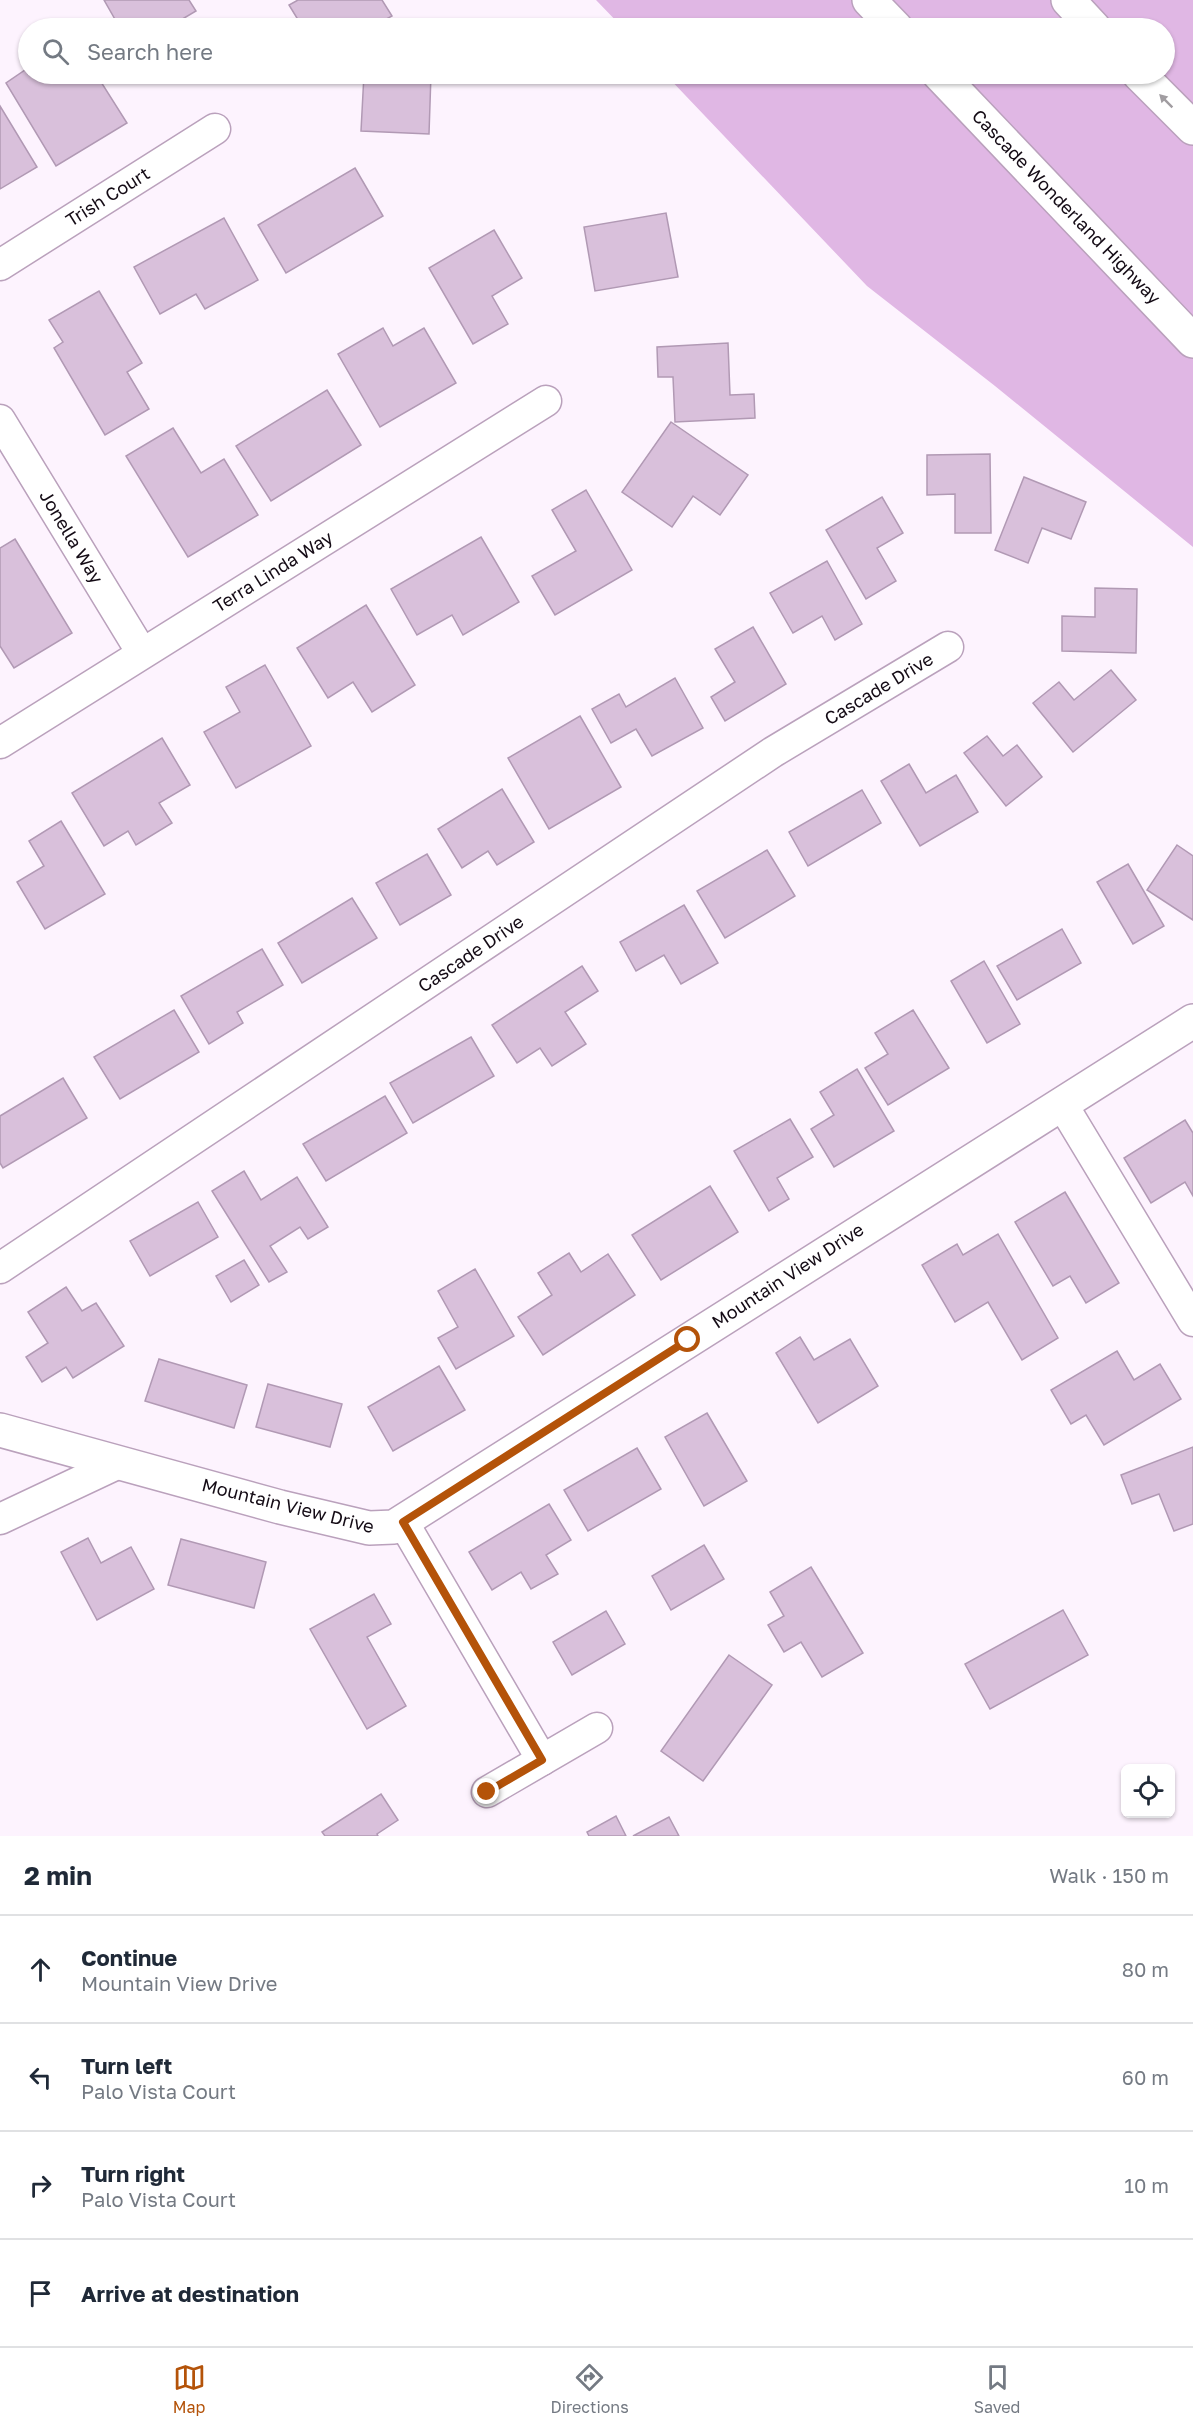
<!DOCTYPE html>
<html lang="en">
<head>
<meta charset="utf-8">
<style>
	:root { --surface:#fff; --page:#f6f6f7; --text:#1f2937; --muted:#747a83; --line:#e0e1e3; --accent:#b45309 }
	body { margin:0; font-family:"Golos Text",sans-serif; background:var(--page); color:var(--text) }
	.controls { position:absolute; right:18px; bottom:18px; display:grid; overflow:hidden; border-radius:9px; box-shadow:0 2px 4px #0004 }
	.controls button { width:54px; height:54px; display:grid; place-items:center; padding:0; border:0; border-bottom:2px solid var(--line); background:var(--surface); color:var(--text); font:30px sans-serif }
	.stop { position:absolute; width:18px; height:18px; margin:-14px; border:4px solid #b45309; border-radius:50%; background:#fff }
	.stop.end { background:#b45309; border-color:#fff; box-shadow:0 2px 6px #0008 }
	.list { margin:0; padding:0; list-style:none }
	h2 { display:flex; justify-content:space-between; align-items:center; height:78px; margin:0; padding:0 24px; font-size:26px }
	h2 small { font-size:20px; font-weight:400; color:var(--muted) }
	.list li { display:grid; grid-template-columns:39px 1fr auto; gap:18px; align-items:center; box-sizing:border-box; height:108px; padding:0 24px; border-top:2px solid var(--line) }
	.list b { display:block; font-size:22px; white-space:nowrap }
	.list p { margin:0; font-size:20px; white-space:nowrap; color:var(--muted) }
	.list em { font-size:20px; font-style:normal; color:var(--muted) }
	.icon { flex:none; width:33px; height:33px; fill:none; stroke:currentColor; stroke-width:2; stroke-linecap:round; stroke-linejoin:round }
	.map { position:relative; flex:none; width:1193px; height:1836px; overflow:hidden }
	.search { position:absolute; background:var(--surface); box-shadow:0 2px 4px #0004; left:18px; right:18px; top:18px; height:66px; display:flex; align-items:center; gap:15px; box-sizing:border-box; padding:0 21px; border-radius:33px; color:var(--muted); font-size:22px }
	.sheet { height:510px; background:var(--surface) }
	nav { display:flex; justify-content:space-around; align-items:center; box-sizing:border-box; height:84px; border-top:2px solid var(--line); background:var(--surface); font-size:16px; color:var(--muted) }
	nav a { display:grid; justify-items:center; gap:3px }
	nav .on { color:var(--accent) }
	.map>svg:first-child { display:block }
	.green { fill:#e0b7e4 }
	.building { fill:#d9c0db; stroke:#b199b4; stroke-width:1.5 }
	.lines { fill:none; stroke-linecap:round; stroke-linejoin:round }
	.street-casing { stroke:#baa1bc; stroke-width:33 }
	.secondary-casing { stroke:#baa1bc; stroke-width:36 }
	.highway-casing { stroke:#baa1bc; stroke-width:36 }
	.street { stroke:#fff; stroke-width:30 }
	.secondary { stroke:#fff; stroke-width:33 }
	.highway { stroke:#fff; stroke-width:33 }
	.oneway { fill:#a19da1 }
	.route { stroke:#b45309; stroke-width:8 }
	.labels { text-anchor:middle; stroke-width:4.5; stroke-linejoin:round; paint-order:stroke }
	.street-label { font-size:18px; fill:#140b15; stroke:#fff }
</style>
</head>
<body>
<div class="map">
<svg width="1193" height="1836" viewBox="0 0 1193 1836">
	<rect width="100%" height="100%" fill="#fdf3fe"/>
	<path class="green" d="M596,0h597v547l-198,-161 -128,-100 -202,-212h499v-46h-541z"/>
	<g class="building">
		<path d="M104,0h85l7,11 -27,16 1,1h-50z"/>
		<path d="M298,0h84l10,16 -22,12h-67l-14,-23z"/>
		<path d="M28,68v6h32l2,3 6,-3h28l31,49 -71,43 -50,-83z"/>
		<path d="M364,74h67l-2,60 -68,-3z"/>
		<path d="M0,106l37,61 -37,22z"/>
		<path d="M355,168l28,48 -97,57 -28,-48z"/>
		<path d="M666,213l12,64 -83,14 -11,-64z"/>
		<path d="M224,218l34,62 -53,29 -9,-15 -36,20 -26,-47z"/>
		<path d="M494,230l28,48 -30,18 16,28 -35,20 -44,-76z"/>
		<path d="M99,291l43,72 -15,9 22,37 -44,26 -51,-87 9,-6 -14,-22z"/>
		<path d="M383,328l10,18 31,-18 32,55 -76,44 -42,-73z"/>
		<path d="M728,343l2,52 24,-1 1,24 -80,4 -2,-45h-15l-1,-30z"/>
		<path d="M327,390l34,55 -90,56 -35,-55z"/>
		<path d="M671,422l77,53 -28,40 -27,-19 -21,31 -50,-35z"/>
		<path d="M173,428l28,45 23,-14 34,56 -70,42 -62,-101z"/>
		<path d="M990,454l1,79h-36v-39l-28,1v-40z"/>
		<path d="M1024,477l62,25 -15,37 -29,-11 -14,35 -33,-13z"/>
		<path d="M586,490l46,80 -77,45 -23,-39 44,-25 -24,-41z"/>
		<path d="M882,497l21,36 -26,15 19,33 -30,18 -40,-69z"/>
		<path d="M481,537l38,65 -56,33 -11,-20 -35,20 -26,-46z"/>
		<path d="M15,539l57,94 -58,35 -14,-22v-98z"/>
		<path d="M827,561l35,63 -27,16 -13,-24 -29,17 -23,-40z"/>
		<path d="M1095,588l42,1 -1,64 -74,-2v-35l33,1z"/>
		<path d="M366,605l49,80 -43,27 -19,-30 -25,16 -31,-50z"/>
		<path d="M753,627l33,57 -61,37 -14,-24 24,-15 -20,-33z"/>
		<path d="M265,665l46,81 -75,42 -32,-56 36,-20 -14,-25z"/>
		<path d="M1111,670l25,30 -63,52 -40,-49 26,-21 15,18z"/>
		<path d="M675,678l28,50 -51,28 -16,-27 -25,14 -19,-34 27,-15 7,13z"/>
		<path d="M580,716l41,71 -72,42 -41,-71z"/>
		<path d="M987,736l16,20 14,-11 25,32 -36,29 -42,-53z"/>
		<path d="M162,738l28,47 -31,18 13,20 -36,22 -8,-14 -24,15 -32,-53z"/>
		<path d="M909,764l17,29 30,-18 22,37 -58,34 -39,-65z"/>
		<path d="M502,789l32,53 -37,23 -9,-14 -26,17 -24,-39z"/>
		<path d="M862,790l19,33 -73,43 -19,-34z"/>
		<path d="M61,821l44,73 -60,35 -28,-47 27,-16 -15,-25z"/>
		<path d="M1177,845l16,11v64l-46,-30z"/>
		<path d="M767,850l28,46 -70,42 -28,-47z"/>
		<path d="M427,854l24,41 -51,30 -24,-42z"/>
		<path d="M1128,864l36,62 -31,18 -36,-62z"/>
		<path d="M352,898l25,40 -75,45 -24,-40z"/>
		<path d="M684,905l34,58 -37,21 -17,-29 -28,16 -16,-29z"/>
		<path d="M1062,929l19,34 -64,37 -20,-34z"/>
		<path d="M262,949l21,36 -46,27 6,11 -34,21 -28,-48z"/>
		<path d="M984,961l36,63 -33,19 -36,-62z"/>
		<path d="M582,966l16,25 -33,21 21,32 -34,22 -12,-18 -23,15 -25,-38z"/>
		<path d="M174,1010l25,42 -79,47 -26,-42z"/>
		<path d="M913,1010l36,58 -61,37 -23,-37 23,-14 -13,-21z"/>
		<path d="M471,1037l23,39 -81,47 -23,-40z"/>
		<path d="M857,1069l37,62 -60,36 -23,-38 23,-14 -14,-23z"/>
		<path d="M63,1078l24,40 -84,50 -3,-5v-47z"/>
		<path d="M385,1096l22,37 -81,48 -23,-37z"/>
		<path d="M790,1119l23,38 -36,21 12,21 -20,12 -35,-60z"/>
		<path d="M1185,1120l8,13v63l-8,-14 -34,21 -27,-45z"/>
		<path d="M244,1171l17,29 36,-23 31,50 -20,12 -8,-12 -30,19 17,26 -18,10 -57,-91z"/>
		<path d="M710,1186l28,46 -77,48 -29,-45z"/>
		<path d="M1065,1192l54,91 -33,20 -16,-27 -17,10 -38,-64z"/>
		<path d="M198,1202l20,35 -68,39 -20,-35z"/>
		<path d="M998,1234l60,104 -36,22 -34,-58 -33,20 -33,-57 35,-21 6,11z"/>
		<path d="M569,1253l12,19 27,-18 27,41 -92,60 -25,-38 34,-22 -14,-22z"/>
		<path d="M244,1260l15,25 -28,17 -15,-26z"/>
		<path d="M475,1269l39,67 -58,33 -18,-31 20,-11 -20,-36z"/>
		<path d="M66,1287l16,24 14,-8 28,43 -51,32 -7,-11 -24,15 -16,-25 22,-14 -20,-31z"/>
		<path d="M800,1337l14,23 36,-21 28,47 -60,37 -42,-70z"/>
		<path d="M1117,1351l17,29 26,-16 21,35 -77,46 -18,-30 -15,9 -20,-34z"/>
		<path d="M159,1359l88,26 -13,43 -89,-27z"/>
		<path d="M439,1366l26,44 -72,41 -25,-44z"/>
		<path d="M268,1384l74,20 -12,43 -74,-20z"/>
		<path d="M707,1413l40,68 -43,25 -39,-69z"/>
		<path d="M1193,1447v77l-19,7 -15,-37 -27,10 -11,-29z"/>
		<path d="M637,1448l24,41 -73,42 -24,-41z"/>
		<path d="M549,1504l22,36 -25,15 12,19 -27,15 -10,-17 -29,18 -23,-38z"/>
		<path d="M88,1538l13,25 30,-16 23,42 -57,31 -36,-68z"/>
		<path d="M181,1539l85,23 -12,46 -86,-23z"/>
		<path d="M704,1545l20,34 -53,31 -19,-34z"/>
		<path d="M811,1567l52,86 -41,24 -21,-35 -17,10 -16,-27 16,-9 -14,-24z"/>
		<path d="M374,1594l17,30 -24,13 39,69 -39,23 -57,-100z"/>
		<path d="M1063,1610l25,45 -98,54 -25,-45z"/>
		<path d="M606,1611l19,33 -53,31 -19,-33z"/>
		<path d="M729,1655l43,30 -69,96 -42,-30z"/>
		<path d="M381,1794l17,26 -21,14 1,2h-53l-3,-4z"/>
		<path d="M616,1816l10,20h-37l-2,-4z"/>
		<path d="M669,1817l10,19h-46z"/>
	</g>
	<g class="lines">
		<defs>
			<g id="street">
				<path d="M0,265l215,-136"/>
				<path d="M0,420l142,233"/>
				<path d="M0,743l546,-342"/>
				<path d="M1062,1104l131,217"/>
				<path d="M0,1268l773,-516 175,-105"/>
				<path d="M0,1519l119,-56"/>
				<path d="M403,1522l139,238"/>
				<path d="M487,1792l110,-64"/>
			</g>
			<path id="secondary" d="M0,1430l280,77 89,21 25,-1 799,-506"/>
			<g id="highway">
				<path d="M869,0l27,28"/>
				<path d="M1068,0l26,28"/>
				<path d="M939,74l254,267"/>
				<path d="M1139,74l54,54"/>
			</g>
		</defs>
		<use href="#street" class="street-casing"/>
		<use href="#secondary" class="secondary-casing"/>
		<use href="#highway" class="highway-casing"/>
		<use href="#street" class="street"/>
		<use href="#secondary" class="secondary"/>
		<use href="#highway" class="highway"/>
	</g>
	<defs><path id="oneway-solid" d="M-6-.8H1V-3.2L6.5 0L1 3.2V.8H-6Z" transform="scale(1.5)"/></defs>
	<use class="oneway" href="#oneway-solid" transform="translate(1166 101) rotate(-135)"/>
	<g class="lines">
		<path class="route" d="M487,1792l55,-32 -139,-238 285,-182"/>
	</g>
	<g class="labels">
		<g class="street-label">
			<text transform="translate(108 197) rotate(-32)" y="6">Trish Court</text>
			<text transform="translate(1066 207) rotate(46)" y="6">Cascade Wonderland Highway</text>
			<text transform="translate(71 537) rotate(59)" y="6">Jonella Way</text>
			<text transform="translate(273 572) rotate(-32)" y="6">Terra Linda Way</text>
			<text transform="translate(879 689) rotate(-31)" y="6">Cascade Drive</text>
			<text transform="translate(471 954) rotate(-34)" y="6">Cascade Drive</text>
			<text transform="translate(788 1276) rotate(-33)" y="6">Mountain View Drive</text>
			<text transform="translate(288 1506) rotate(14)" y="6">Mountain View Drive</text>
		</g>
	</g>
</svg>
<div class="controls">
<button><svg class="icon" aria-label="locate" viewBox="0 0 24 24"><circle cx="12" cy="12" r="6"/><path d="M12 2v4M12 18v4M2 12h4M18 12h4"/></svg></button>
</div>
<div class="stop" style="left:688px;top:1340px"></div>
<div class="stop end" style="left:487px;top:1792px"></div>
<div class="search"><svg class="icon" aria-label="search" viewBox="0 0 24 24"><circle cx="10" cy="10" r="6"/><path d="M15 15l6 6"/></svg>Search here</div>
</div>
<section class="sheet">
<h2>2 min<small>Walk · 150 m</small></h2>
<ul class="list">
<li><svg class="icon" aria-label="ahead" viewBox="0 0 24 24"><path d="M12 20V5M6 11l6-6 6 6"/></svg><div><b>Continue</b><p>Mountain View Drive</p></div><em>80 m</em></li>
<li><svg class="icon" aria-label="left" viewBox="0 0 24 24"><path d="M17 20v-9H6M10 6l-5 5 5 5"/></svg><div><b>Turn left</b><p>Palo Vista Court</p></div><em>60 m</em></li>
<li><svg class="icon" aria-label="right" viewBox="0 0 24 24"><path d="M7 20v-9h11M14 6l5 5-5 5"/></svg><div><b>Turn right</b><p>Palo Vista Court</p></div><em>10 m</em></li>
<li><svg class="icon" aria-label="arrive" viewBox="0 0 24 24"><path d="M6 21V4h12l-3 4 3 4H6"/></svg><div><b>Arrive at destination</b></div></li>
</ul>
</section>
<nav>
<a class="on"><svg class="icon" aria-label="map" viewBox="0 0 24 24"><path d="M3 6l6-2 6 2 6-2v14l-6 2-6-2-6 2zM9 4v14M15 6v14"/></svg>Map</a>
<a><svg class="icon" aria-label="directions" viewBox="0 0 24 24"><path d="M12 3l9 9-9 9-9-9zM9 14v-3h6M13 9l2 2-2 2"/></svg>Directions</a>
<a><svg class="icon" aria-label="saved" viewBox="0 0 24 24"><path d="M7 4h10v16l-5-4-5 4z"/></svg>Saved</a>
</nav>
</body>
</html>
